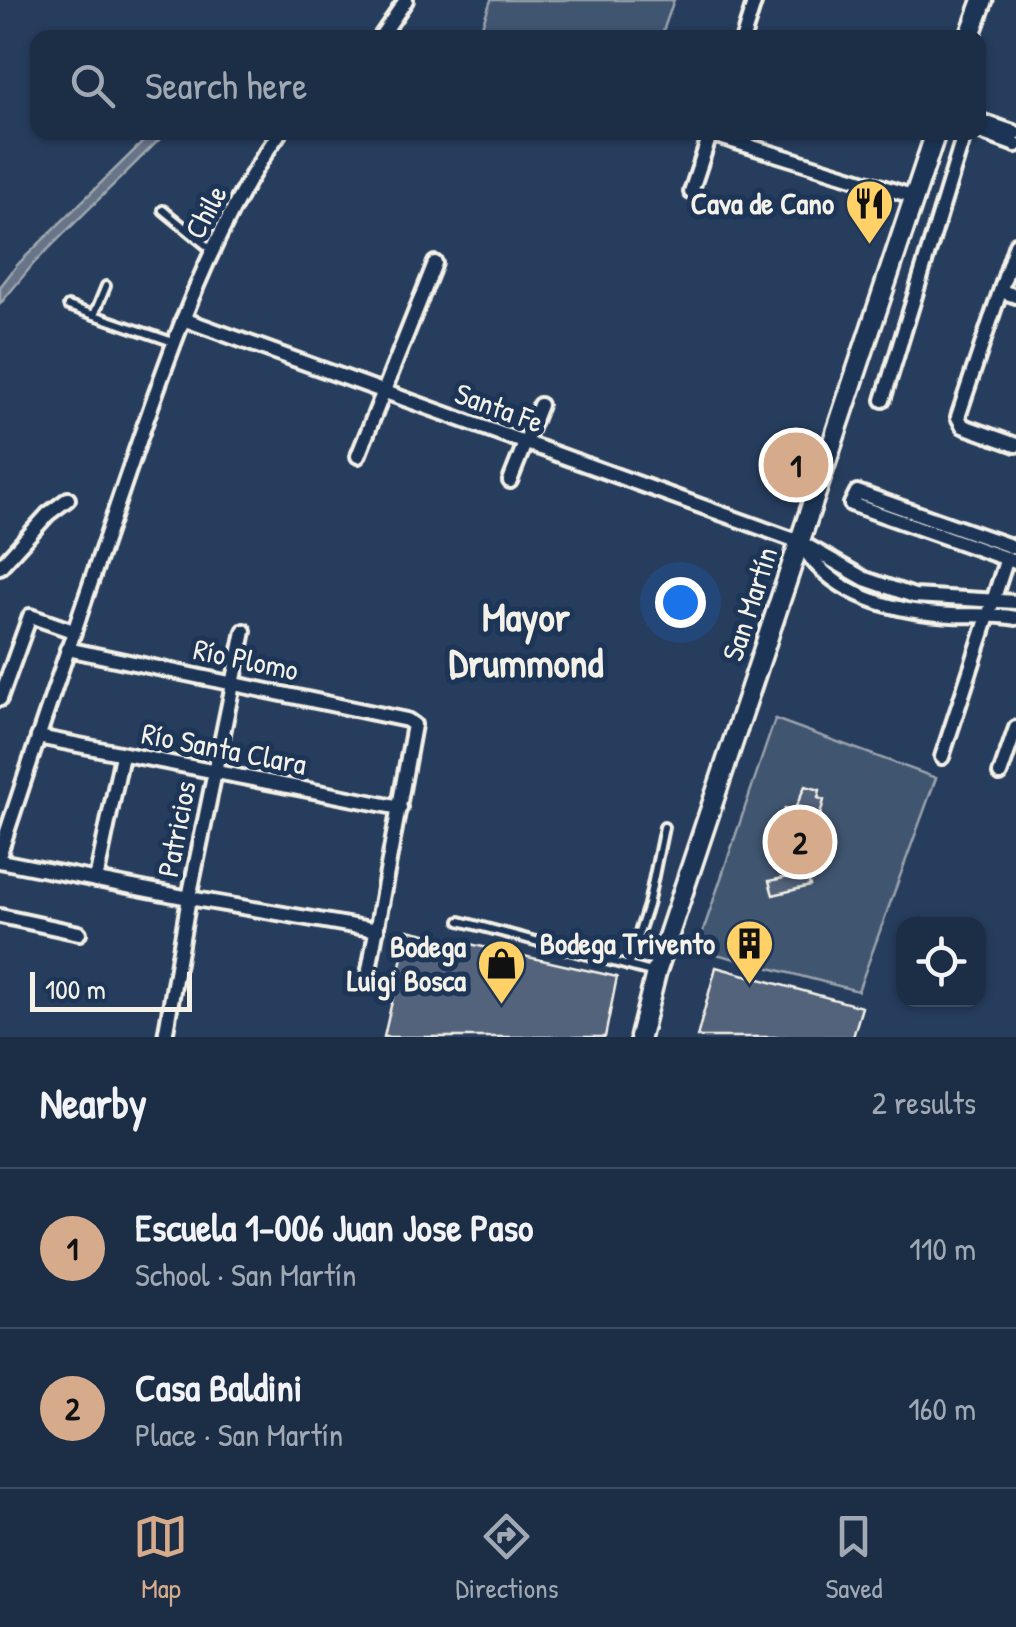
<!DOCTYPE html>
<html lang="en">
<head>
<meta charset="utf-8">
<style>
	:root { --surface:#1c2e46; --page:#293a51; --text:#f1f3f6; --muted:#a0a8b3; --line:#3a4a5f; --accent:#d6ab8b }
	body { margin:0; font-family:"Patrick Hand",sans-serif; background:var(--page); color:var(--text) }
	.controls { position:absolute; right:30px; bottom:30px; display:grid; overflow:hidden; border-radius:20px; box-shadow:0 2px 8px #0004 }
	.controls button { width:90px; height:90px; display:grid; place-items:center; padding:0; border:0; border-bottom:2px solid var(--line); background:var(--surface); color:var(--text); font:50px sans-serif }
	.scale { position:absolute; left:30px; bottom:25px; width:162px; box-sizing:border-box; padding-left:10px; border:5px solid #f4f1e8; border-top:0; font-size:28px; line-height:35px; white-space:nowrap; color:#f4f1e8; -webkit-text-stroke:8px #1d3557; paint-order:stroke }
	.you { position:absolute; left:680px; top:602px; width:35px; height:35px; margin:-25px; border:8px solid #fff; border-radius:50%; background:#1a73e8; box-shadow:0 0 0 15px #1a73e833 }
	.badge { display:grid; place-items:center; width:65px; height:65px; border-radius:50%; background:var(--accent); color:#111; font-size:32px; font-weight:700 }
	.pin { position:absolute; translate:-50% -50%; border:5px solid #fff; box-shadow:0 2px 10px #0006 }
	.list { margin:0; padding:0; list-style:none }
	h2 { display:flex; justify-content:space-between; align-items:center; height:130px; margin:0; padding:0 40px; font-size:42px }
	h2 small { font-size:32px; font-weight:400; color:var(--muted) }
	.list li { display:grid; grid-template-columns:65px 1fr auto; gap:30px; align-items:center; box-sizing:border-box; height:160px; padding:0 40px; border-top:2px solid var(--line) }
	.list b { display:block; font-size:38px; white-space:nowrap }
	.list p { margin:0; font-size:32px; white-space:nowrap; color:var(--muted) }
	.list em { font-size:32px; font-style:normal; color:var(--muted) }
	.icon { flex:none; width:55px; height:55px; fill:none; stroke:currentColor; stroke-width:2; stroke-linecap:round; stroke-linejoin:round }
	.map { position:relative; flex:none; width:1016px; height:1037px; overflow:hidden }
	.search { position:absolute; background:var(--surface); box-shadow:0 2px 8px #0004; left:30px; right:30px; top:30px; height:110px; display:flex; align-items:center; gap:25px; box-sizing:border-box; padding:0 35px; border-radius:20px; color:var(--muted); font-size:38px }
	.sheet { height:450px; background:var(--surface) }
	nav { display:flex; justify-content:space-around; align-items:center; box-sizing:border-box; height:140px; border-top:2px solid var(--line); background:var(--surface); font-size:28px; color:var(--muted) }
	nav a { display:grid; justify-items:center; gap:5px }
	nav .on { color:var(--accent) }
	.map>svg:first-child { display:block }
	.green { fill:#40546f; stroke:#9aa2ac; stroke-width:2.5 }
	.water { fill:#677588; stroke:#9fa7ae; stroke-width:2.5 }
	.building { fill:#52647b; stroke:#f4f1e8; stroke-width:2.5 }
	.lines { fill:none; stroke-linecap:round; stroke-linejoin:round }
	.lane-casing { stroke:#f4f1e8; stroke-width:14 }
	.street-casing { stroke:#f4f1e8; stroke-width:20 }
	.secondary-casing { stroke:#f4f1e8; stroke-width:25 }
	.lane { stroke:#1d3557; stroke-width:6 }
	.street { stroke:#1d3557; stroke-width:12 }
	.secondary { stroke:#1d3557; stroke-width:18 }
	.labels { text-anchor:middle; stroke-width:10; stroke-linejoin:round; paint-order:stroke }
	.poi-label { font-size:30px; font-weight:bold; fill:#f4f1e8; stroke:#1d3557; text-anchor:end }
	.street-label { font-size:30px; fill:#f4f1e8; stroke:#1d3557 }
	.district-label { font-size:40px; font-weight:bold; fill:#f4f1e8; stroke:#1d3557 }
</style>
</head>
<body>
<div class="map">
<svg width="1016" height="1037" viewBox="0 0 1016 1037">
	<rect width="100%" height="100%" fill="#263d5d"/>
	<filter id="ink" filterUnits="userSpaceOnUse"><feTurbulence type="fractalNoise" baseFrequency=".01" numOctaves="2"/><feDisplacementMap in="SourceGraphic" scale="20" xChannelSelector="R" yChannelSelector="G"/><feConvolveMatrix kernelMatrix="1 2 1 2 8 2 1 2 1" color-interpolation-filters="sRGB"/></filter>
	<g filter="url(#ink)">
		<g class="green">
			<path d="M491,0h183l-13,37h-183z"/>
			<path d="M775,719l161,59 -78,213 -161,-42z"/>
		</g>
		<path class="water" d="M152,133h14l-131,129 -35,42v-17l18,-23z"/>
		<g class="building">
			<path d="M805,786l15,4 -2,8 6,2 -15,56 -7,-3 8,33 -37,9 -4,-14 24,-5 -4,-19 3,-13 -11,-4 6,-16 -6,-2 4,-14 9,3z"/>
			<path d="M408,930l209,47 -12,60h-221z"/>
			<path d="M716,967l146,40 -9,30h-156z"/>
		</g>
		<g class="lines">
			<defs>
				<g id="lane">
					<path d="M683,132l24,8"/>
					<path d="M163,210l50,41"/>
					<path d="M68,306l105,36"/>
					<path d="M94,315l12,-29"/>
					<path d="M460,921l195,52"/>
					<path d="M628,966l20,-61 16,-78"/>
				</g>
				<g id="street">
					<path d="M380,38l26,-38"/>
					<path d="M743,38l12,-38"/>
					<path d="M978,120l38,13"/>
					<path d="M978,131l38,14"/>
					<path d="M710,134l205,63"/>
					<path d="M691,192l20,-60"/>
					<path d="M1016,244l-58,173 5,9 53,19"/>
					<path d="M1001,291l15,5"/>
					<path d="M183,319l617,223 65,37 49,17 102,6"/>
					<path d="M883,400l82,-268"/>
					<path d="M358,456l77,-193"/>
					<path d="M510,481l30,-76"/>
					<path d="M801,544c32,53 93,68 151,71 21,1 44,-1 64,3"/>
					<path d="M1016,548l-159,-56 -6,12 165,58"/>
					<path d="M0,567l48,-53 20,-15"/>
					<path d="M67,649l340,71 7,5 -45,245"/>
					<path d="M0,699l30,-83 43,15"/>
					<path d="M38,737l362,71"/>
					<path d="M942,757l65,-199"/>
					<path d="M1000,774l16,-46"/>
					<path d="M0,853c41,-125 83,-250 126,-374 40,-116 82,-246 154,-347"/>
					<path d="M0,861l189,37 188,32"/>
					<path d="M96,880l26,-125"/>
					<path d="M0,916l79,17"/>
					<path d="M165,1037l24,-139 55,-267"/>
				</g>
				<g id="secondary">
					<path d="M969,38l14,-38"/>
					<path d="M640,1037l16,-64 280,-841"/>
				</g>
			</defs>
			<use href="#lane" class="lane-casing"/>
			<use href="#street" class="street-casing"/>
			<use href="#secondary" class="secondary-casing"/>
			<use href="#lane" class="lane"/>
			<use href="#street" class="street"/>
			<use href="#secondary" class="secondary"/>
		</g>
	</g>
	<defs>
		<symbol id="restaurant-pin" viewBox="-11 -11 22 30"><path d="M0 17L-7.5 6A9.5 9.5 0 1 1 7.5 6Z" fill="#ffd166" stroke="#1d3557"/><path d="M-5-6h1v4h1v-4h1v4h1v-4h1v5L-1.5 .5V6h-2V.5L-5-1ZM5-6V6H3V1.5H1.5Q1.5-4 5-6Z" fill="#111"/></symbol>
		<symbol id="building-pin" viewBox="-11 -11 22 30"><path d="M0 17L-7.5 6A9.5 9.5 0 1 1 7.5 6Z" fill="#ffd166" stroke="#1d3557"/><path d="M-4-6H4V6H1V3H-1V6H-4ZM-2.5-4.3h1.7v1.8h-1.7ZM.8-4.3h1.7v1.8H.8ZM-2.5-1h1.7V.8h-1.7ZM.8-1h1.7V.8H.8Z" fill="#111"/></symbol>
		<symbol id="shop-pin" viewBox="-11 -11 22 30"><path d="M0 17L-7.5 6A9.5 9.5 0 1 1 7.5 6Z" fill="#ffd166" stroke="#1d3557"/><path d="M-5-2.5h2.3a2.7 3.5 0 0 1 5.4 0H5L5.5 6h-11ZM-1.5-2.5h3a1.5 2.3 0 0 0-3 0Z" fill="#111"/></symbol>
	</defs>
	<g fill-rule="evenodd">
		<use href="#restaurant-pin" x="842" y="176" width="55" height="75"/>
		<use href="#building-pin" x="722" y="916" width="55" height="75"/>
		<use href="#shop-pin" x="474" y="936" width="55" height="75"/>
	</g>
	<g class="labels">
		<g class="poi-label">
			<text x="834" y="214">Cava de Cano</text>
			<text x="715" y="954">Bodega Trivento</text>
			<text x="466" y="957">Bodega<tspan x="466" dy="34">Luigi Bosca</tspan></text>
		</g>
		<g class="street-label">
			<text transform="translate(206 212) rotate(-62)" y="10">Chile</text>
			<text transform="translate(499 408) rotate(20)" y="10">Santa Fe</text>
			<text transform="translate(750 604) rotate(-72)" y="10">San Martín</text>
			<text transform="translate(246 660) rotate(12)" y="10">Río Plomo</text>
			<text transform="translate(224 749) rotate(11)" y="10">Río Santa Clara</text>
			<text transform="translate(177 829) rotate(-79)" y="10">Patricios</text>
		</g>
		<g class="district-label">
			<text x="526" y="631">Mayor<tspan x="526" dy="46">Drummond</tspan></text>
		</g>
	</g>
</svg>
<div class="controls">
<button><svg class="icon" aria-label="locate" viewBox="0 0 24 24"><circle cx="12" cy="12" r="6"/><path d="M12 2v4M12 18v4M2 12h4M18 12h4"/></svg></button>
</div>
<div class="scale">100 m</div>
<div class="you"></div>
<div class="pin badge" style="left:796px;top:465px">1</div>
<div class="pin badge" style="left:800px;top:842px">2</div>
<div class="search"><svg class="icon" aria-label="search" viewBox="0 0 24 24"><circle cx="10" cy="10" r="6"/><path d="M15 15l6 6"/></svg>Search here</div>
</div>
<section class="sheet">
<h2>Nearby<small>2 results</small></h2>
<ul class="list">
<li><span class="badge">1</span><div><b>Escuela 1-006 Juan Jose Paso</b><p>School · San Martín</p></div><em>110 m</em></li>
<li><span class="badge">2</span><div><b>Casa Baldini</b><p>Place · San Martín</p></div><em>160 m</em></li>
</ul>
</section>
<nav>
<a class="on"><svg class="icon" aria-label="map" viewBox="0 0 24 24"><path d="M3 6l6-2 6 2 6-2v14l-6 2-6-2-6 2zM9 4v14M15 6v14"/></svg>Map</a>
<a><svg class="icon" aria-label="directions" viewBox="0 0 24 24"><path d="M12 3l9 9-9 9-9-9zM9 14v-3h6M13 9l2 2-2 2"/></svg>Directions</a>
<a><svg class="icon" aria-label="saved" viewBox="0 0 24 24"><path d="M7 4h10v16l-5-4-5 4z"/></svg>Saved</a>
</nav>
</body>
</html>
